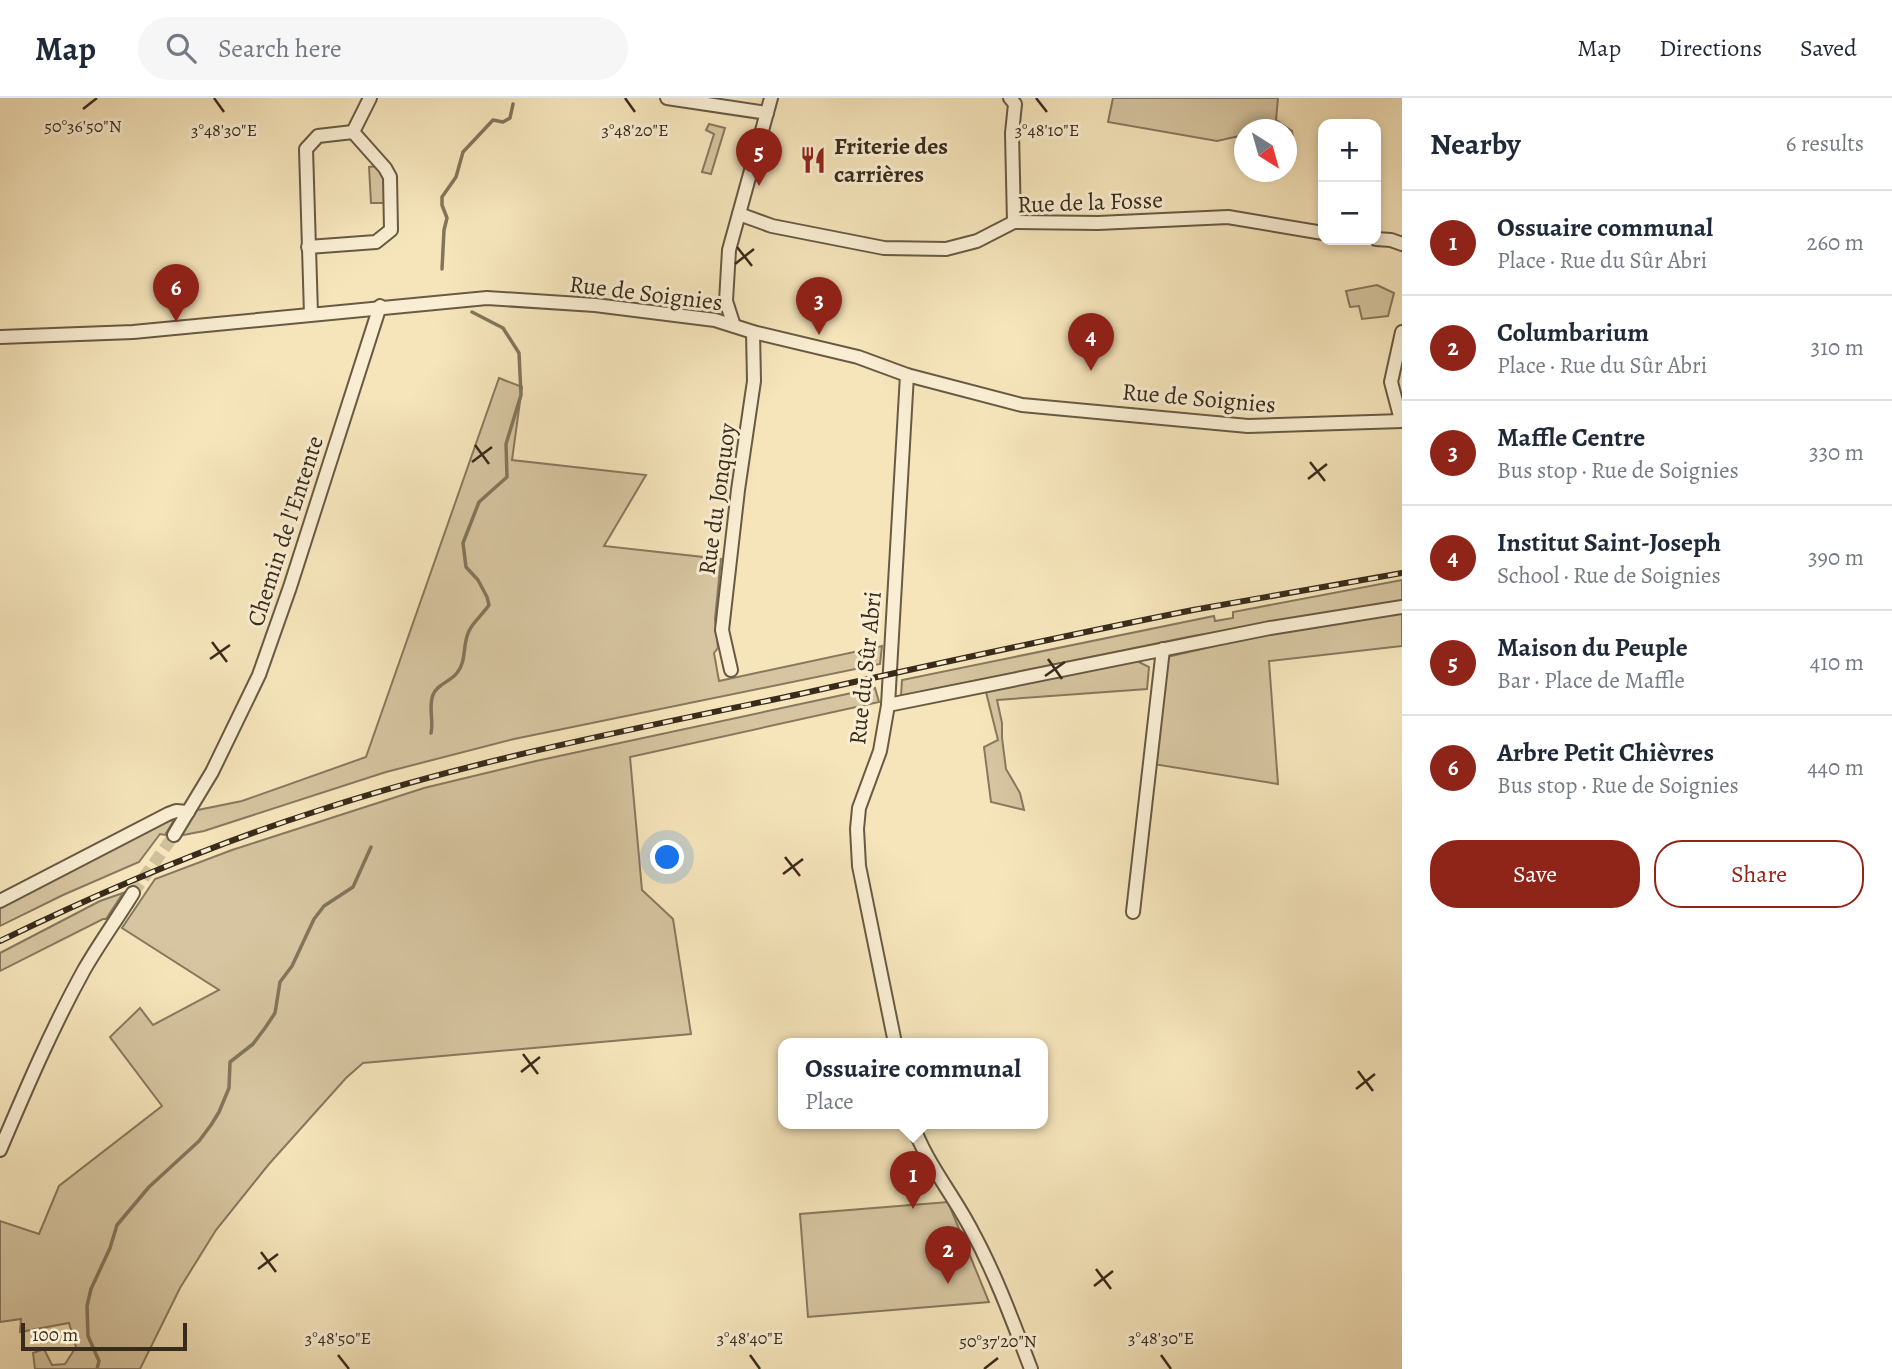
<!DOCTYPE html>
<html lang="en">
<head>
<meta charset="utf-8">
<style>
	:root { --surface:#fff; --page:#f6f6f7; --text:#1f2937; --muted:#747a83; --line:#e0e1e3; --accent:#8f2418 }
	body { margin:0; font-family:Alegreya,serif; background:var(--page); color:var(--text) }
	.controls { position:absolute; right:21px; top:21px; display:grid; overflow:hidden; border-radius:14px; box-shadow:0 4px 10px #0003 }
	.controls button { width:63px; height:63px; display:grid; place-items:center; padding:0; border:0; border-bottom:2px solid var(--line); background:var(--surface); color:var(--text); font:35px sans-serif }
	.compass { position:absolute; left:1234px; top:21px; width:63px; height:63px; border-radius:50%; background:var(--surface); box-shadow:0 4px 10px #0003; rotate:143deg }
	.scale { position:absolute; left:21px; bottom:18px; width:166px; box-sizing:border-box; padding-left:7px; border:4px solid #382b1b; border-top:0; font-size:19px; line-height:24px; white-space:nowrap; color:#382b1b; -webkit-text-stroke:5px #f9eed3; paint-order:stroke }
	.you { position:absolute; left:668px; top:760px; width:24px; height:24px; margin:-18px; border:5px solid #fff; border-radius:50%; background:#1a73e8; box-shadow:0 0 0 10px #1a73e833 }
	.badge { display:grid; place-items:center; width:46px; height:46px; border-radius:50%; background:var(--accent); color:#fff; font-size:23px; font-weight:700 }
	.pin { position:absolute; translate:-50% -58px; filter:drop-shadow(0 2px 4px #0008) }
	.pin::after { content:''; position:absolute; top:37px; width:24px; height:21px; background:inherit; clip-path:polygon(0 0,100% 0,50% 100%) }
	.popup { position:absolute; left:778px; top:940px; width:270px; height:91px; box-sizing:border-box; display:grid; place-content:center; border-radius:14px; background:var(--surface); filter:drop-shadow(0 2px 5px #0005); font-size:23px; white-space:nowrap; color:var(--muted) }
	.popup b { font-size:26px; color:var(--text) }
	.popup::after { content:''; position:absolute; left:50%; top:100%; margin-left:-14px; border:14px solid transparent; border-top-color:var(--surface) }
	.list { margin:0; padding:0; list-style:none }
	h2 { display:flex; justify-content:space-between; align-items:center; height:91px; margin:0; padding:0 28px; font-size:30px }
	h2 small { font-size:23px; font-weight:400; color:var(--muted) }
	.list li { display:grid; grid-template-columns:46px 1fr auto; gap:21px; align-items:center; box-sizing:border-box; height:105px; padding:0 28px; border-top:2px solid var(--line) }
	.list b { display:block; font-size:26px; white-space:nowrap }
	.list p { margin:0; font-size:23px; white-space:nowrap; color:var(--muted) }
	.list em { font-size:23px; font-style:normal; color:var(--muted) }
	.actions { display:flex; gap:14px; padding:21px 28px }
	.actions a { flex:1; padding:16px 0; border:2px solid var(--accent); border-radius:28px; text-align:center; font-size:24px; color:var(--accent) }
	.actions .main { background:var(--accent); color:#fff }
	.icon { flex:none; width:38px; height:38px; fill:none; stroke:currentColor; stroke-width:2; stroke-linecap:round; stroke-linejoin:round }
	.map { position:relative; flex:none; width:1402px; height:1271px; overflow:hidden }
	header { display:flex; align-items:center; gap:42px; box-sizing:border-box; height:98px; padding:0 35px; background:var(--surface); border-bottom:2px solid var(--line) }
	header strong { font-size:33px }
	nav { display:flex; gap:38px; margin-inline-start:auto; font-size:24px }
	.search { width:490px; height:63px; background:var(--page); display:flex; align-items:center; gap:18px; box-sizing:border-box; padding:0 24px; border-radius:38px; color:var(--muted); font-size:26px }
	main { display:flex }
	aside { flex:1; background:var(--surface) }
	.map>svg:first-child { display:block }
	.green { fill:#d6c5a0; stroke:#87785e; stroke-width:2 }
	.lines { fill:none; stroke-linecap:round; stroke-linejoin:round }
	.stream { stroke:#83755b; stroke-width:3.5 }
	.minor-tunnel { stroke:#d0c09b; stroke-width:12; stroke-dasharray:12 6; stroke-linecap:butt }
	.minor-casing { stroke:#685a43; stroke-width:16 }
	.minor { stroke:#f9eed3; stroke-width:12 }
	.rail-casing { stroke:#382b1b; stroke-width:6 }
	.rail { stroke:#f9eed3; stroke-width:3.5; stroke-dasharray:10; stroke-linecap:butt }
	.ticks { fill:none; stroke:#382b1b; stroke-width:2.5 }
	.labels { text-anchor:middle; stroke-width:6; stroke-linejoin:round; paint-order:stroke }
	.poi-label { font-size:24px; font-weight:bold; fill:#382b1b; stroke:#f9eed3; text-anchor:start }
	.street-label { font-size:24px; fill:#382b1b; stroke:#f9eed3 }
	.ticks-label { font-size:18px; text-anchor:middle; fill:#382b1b; stroke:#f9eed3; stroke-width:6; stroke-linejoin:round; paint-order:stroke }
</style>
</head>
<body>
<header>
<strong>Map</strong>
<div class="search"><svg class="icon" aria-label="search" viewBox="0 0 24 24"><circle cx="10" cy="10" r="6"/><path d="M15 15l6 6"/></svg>Search here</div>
<nav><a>Map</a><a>Directions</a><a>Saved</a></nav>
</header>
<main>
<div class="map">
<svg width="1402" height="1271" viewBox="0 0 1402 1271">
	<rect width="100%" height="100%" fill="#f6e5bb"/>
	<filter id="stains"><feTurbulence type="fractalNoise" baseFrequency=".00286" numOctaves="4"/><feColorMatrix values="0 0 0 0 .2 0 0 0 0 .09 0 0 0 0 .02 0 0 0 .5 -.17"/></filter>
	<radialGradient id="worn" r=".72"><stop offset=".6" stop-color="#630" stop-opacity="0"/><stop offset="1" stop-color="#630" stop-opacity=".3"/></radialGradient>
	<g class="green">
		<path d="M1113,0h165l-2,22 16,11 1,8 -6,3 -1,-12h-42v5l-27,6 -109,-19z"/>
		<path d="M709,26l16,4 -14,46 -9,-2 12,-38 -8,-4z"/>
		<path d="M378,68l7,10 2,27h-16l-2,-36z"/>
		<path d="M1377,187l17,8 -6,23 -26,3 -3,-13 -9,1 -4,-16z"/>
		<path d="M499,280l23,9 -10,73 134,15 -42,71 117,13 -6,60 3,29 -4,5 5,28 163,-35 -2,18 -366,75 -128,33 -182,59 -26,5 15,-25 49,-10 124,-44z"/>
		<path d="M1402,482v22l-209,34 -292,60 1,-16 312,-64 1,5 18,-3v-6z"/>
		<path d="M1402,514v34l-133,15 9,123 -125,-20 14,-107 99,-23z"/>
		<path d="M1137,563l12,6 -2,22 -150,11 5,23v15l4,31 14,24 4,17 -33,-8 -7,-55 14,-7 -12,-48z"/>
		<path d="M875,590l4,14 -249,55 12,133 31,29 18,115 -328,29 -17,15 -77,86 -53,66 -36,58 -40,81h-105l-2,-16 11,-4 8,16 13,-1 11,-17 -7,-24 -49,9 1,-13 -21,3v-101l39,13 20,-48 103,-80 -52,-69 30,-29 13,17 66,-35 -97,-62 33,-49 77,-29 192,-62 112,-27z"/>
		<path d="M169,720l4,4 -8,13 -5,-1 -21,28 -76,33 -63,31v-21z"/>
		<path d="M123,795l-17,26h-3l-103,52v-18l100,-52z"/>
		<path d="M948,1104l41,100 -181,15 -8,-103z"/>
	</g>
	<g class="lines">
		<g class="stream">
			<path d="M442,171l2,-39 3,-12 -5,-13v-8l14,-20 7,-25 30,-32 10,2 7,-4 3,-14"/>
			<path d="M431,635c3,-13 -3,-26 2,-38 4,-11 17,-13 24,-22 10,-12 5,-28 12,-42 4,-9 14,-17 20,-26l-2,-8 -9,-17 -12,-13 -3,-24 16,-41 28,-25 -1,-33 15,-49 -2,-42 -16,-25 -31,-16"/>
			<path d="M97,1271l2,-8 -11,-25 -1,-30 4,-17 19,-41 7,-23 32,-38 50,-46 12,-16 8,-13 10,-24 1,-26 23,-18 12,-16 10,-15 5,-31 12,-16 22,-47 10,-13 29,-19 18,-40"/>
		</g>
		<path class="minor-tunnel" d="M133,795l41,-58"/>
		<defs>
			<g id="minor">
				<path d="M667,0l100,15"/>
				<path d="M1010,0l5,6 -3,29 2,89"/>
				<path d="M353,34l17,-34"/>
				<path d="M739,116l33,12 112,22 62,1 31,-8 37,-19 84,1 130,-6 95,16"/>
				<path d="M1376,141l15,1 11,4"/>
				<path d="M308,149l68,-5 15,-12 -1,-53 -5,-9 -32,-36"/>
				<path d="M311,216l-5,-165 12,-13 35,-4"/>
				<path d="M734,228l-8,-25 3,-51 42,-152"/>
				<path d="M0,239l133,-5 354,-34 108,7 120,15 38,12 105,25 49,18 115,30 226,21 154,-5"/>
				<path d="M1401,322l-10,-38 11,-50"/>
				<path d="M731,572l-9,-40 16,-140 16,-109 -1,-49"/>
				<path d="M888,607l382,-77 132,-21"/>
				<path d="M174,737l38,-63 47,-97 31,-88 90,-281"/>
				<path d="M0,803l168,-87 8,-3 12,1"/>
				<path d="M1133,814l30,-263"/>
				<path d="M895,945l-36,-177 -2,-37 2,-21 21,-57 8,-46 19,-330"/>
				<path d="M912,1025c14,40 41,71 60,108 24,44 41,91 59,138"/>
				<path d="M0,1052c26,-61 52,-122 84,-180 15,-26 33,-51 49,-77"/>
			</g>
		</defs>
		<use href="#minor" class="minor-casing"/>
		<use href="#minor" class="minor"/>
		<defs>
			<path id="rail" d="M0,843c103,-50 208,-95 317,-130 158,-52 322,-83 483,-117 131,-29 262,-58 393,-84 70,-13 139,-24 209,-37"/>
		</defs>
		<use href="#rail" class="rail-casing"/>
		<use href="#rail" class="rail"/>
	</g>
	<path class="ticks" d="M214,0l10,14M625,0l10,14M1036,0l11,14M83,11l14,-11M737,149l15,19M735,166l19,-15M475,347l14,19M472,364l20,-15M1310,364l15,19M1308,381l19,-15M212,544l15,20M210,561l20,-14M1048,561l14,20M1045,578l20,-14M785,759l15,19M783,776l20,-15M523,956l15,20M1358,973l15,20M521,974l19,-15M1356,991l19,-15M261,1154l15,20M258,1171l20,-15M1096,1171l15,20M1094,1188l19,-15M338,1257l11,14M750,1257l10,14M1161,1257l10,14M984,1271l14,-11"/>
	<defs>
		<symbol id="restaurant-bare" viewBox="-9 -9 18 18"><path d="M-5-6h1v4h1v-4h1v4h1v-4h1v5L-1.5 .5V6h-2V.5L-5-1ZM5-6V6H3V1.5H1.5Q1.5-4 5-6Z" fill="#8f2418" stroke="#f9eed3" stroke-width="2.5" paint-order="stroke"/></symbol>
	</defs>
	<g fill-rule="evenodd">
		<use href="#restaurant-bare" x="794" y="43" width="38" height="38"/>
	</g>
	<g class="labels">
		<g class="poi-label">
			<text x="834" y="56">Friterie des<tspan x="834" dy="28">carrières</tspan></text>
		</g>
		<g class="street-label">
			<text transform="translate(1090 104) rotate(-2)" y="8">Rue de la Fosse</text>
			<text transform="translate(646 195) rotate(7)" y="8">Rue de Soignies</text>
			<text transform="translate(1199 300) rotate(5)" y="8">Rue de Soignies</text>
			<text transform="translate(717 401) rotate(-82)" y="8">Rue du Jonquoy</text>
			<text transform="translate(285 433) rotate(-72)" y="8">Chemin de l'Entente</text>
			<text transform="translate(865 570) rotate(-84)" y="8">Rue du Sûr Abri</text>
		</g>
	</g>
	<g class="ticks-label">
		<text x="83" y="34">50°36'50"N</text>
		<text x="224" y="38">3°48'30"E</text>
		<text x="635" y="38">3°48'20"E</text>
		<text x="1047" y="38">3°48'10"E</text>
		<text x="338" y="1246">3°48'50"E</text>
		<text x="750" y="1246">3°48'40"E</text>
		<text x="1161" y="1246">3°48'30"E</text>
		<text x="998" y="1249">50°37'20"N</text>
	</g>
	<rect width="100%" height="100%" filter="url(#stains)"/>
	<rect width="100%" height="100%" fill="url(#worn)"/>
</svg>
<div class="controls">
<button>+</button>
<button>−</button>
</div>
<svg class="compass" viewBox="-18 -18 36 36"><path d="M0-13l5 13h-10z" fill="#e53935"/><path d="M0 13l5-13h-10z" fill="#747a83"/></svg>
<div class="scale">100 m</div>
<div class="you"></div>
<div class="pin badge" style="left:913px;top:1111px">1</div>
<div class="popup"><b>Ossuaire communal</b>Place</div>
<div class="pin badge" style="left:948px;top:1186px">2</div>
<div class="pin badge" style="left:819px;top:237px">3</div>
<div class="pin badge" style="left:1091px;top:273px">4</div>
<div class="pin badge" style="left:759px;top:88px">5</div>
<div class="pin badge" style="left:176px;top:224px">6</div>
</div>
<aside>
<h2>Nearby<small>6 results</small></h2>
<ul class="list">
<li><span class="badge">1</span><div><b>Ossuaire communal</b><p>Place · Rue du Sûr Abri</p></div><em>260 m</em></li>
<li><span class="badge">2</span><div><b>Columbarium</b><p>Place · Rue du Sûr Abri</p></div><em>310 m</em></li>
<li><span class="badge">3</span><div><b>Maffle Centre</b><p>Bus stop · Rue de Soignies</p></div><em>330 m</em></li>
<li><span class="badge">4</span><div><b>Institut Saint-Joseph</b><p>School · Rue de Soignies</p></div><em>390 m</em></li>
<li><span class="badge">5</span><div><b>Maison du Peuple</b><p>Bar · Place de Maffle</p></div><em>410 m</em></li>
<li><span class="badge">6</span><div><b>Arbre Petit Chièvres</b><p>Bus stop · Rue de Soignies</p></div><em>440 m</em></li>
</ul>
<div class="actions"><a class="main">Save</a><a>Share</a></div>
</aside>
</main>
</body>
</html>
